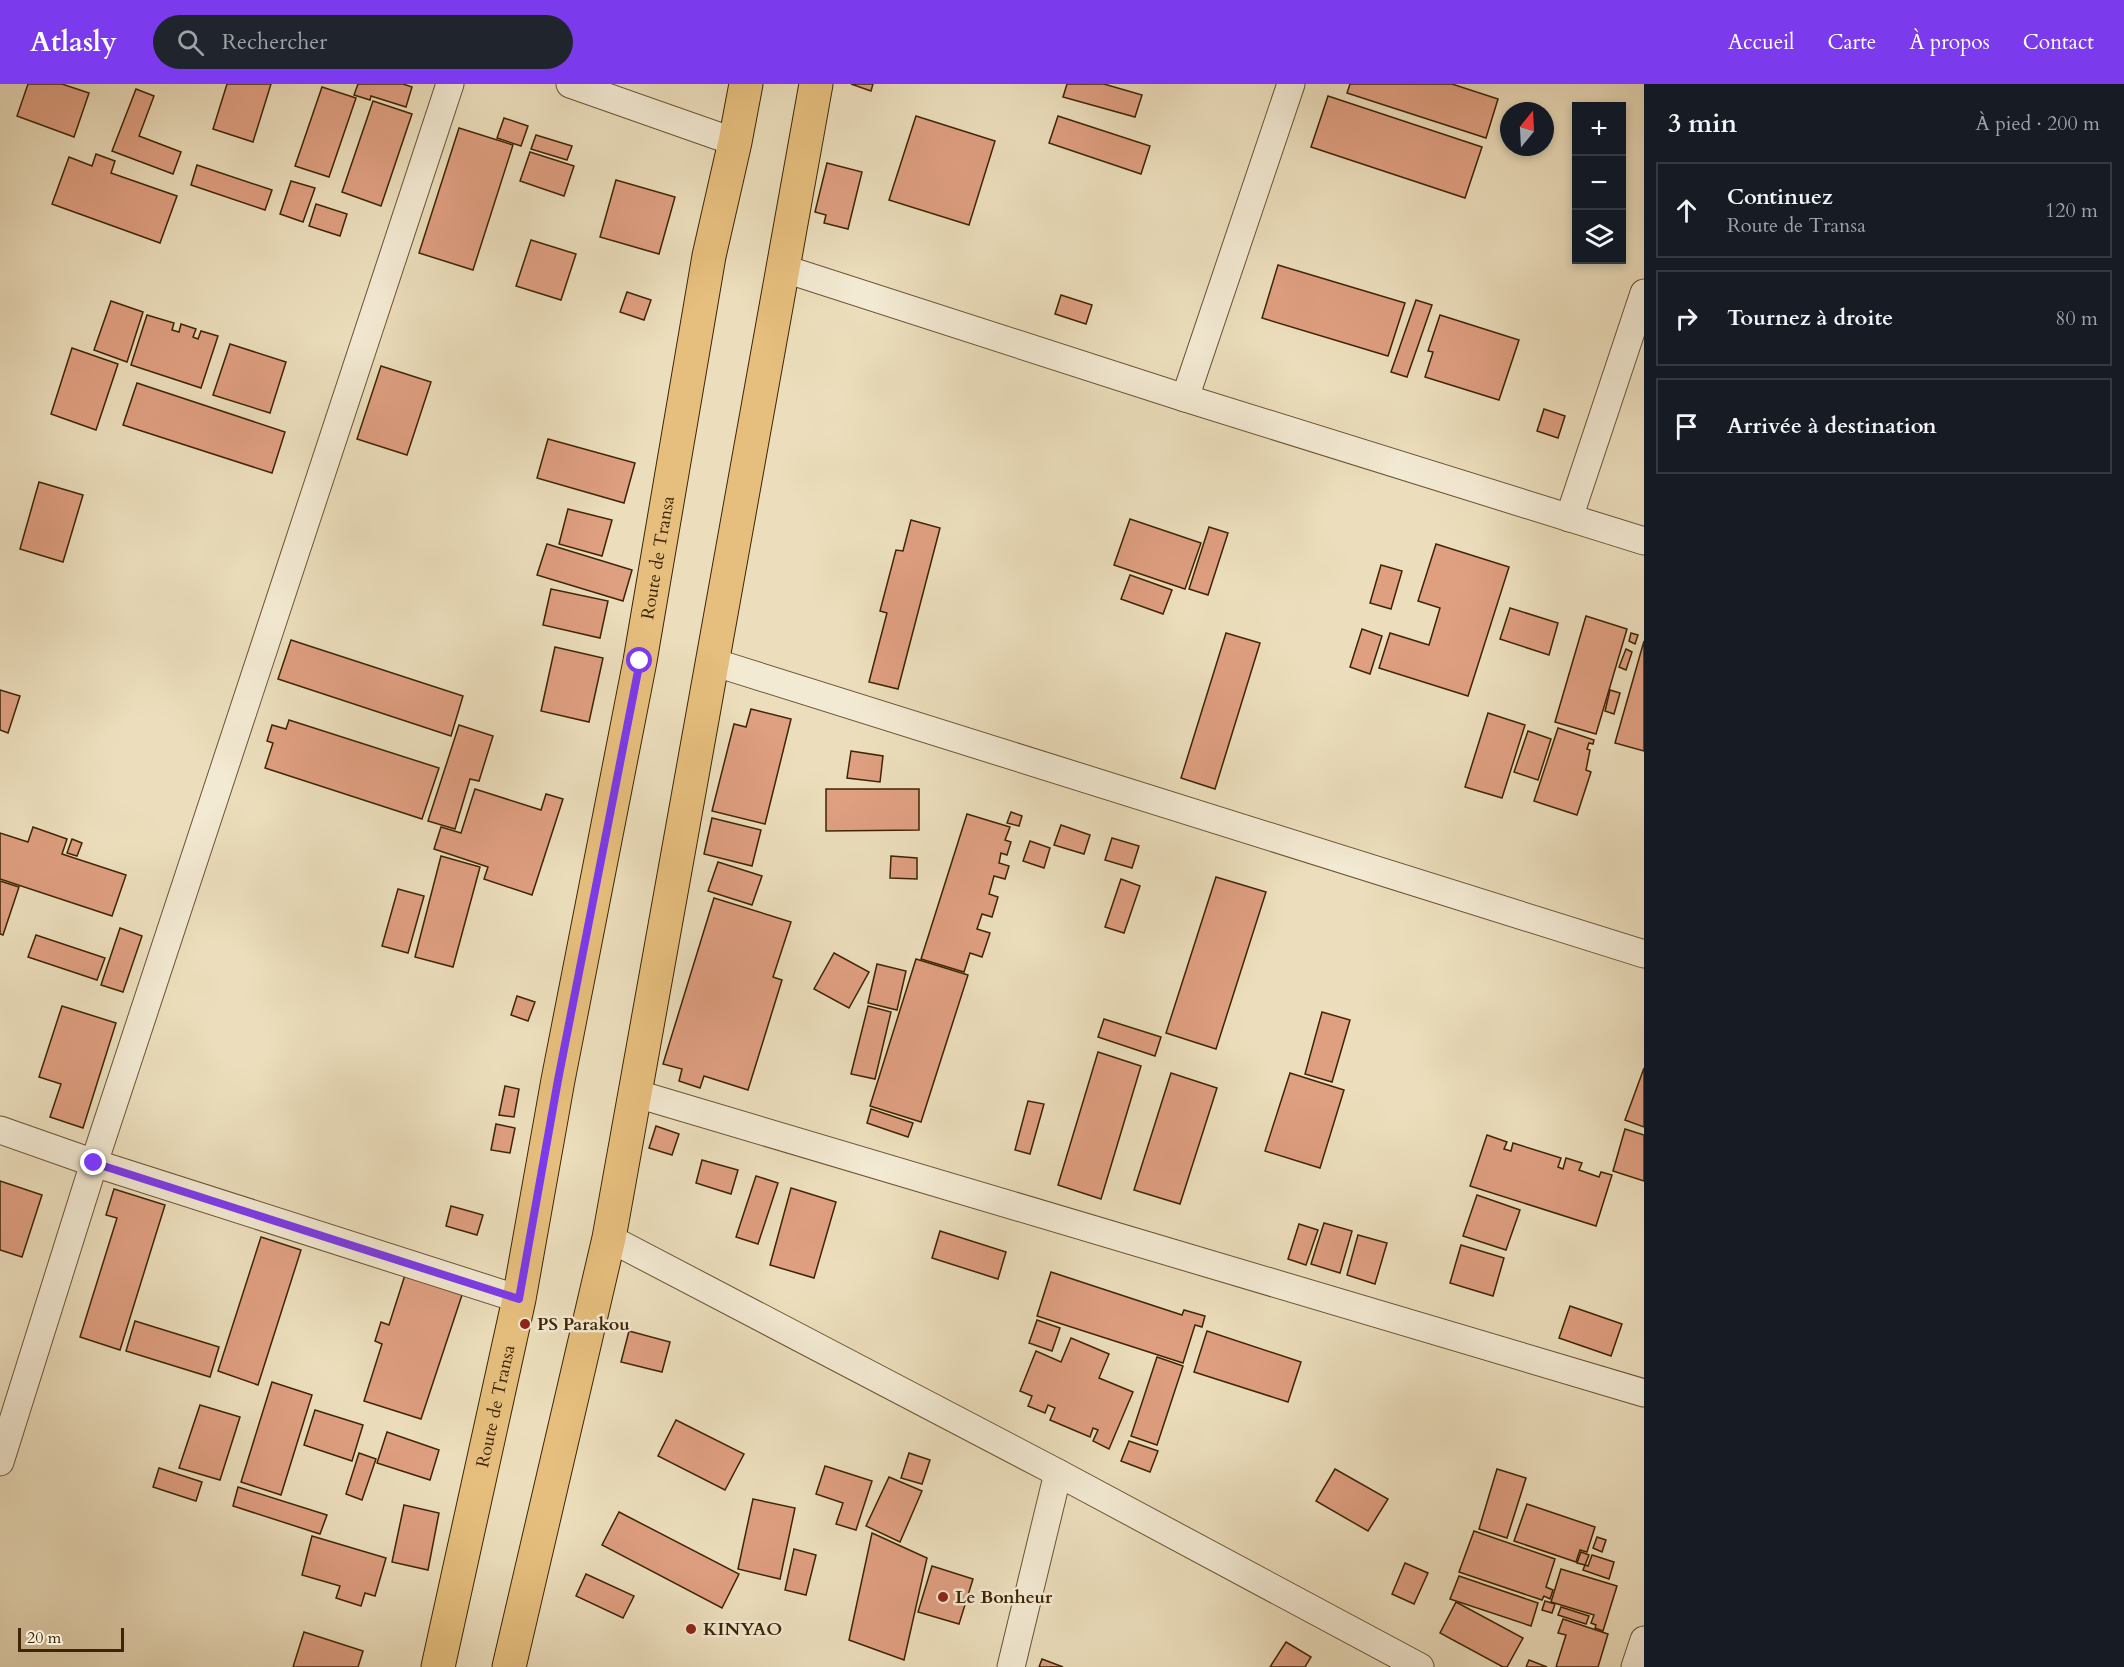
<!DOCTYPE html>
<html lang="fr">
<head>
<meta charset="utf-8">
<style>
	:root { --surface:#171b24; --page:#20242c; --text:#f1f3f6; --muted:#9ea1a6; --line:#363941; --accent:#7c3aed }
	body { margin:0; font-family:Cardo,serif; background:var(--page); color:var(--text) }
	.controls { position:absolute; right:18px; top:18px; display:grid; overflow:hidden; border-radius:0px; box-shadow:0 3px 9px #0003 }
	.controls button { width:54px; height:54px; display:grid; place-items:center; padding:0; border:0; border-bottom:2px solid var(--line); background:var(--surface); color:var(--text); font:30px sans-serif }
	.compass { position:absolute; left:1500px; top:18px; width:54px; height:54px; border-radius:50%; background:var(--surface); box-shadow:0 3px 9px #0003; rotate:18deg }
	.scale { position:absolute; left:18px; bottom:15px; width:106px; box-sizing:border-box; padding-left:6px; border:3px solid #3e2505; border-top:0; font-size:16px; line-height:21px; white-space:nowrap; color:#3e2505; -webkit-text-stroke:4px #f3ead3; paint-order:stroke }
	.stop { position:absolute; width:18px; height:18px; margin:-14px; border:4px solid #7c3aed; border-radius:50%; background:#fff }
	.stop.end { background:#7c3aed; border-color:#fff; box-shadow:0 2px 6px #0008 }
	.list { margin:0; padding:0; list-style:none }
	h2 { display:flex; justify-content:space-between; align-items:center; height:78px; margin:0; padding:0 24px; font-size:26px }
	h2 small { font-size:20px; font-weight:400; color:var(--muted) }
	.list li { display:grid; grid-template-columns:39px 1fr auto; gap:18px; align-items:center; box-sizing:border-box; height:96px; margin:0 12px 12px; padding:0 12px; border:2px solid var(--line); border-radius:0px }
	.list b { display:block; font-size:22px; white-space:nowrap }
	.list p { margin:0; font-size:20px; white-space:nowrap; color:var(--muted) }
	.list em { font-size:20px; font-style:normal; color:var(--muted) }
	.icon { flex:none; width:33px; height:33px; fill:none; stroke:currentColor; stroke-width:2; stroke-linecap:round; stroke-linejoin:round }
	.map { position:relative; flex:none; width:1644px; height:1583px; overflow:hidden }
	header { display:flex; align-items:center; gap:36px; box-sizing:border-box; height:84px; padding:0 30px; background:var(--accent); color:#fff }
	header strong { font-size:28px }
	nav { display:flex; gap:33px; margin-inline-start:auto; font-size:21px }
	.search { width:420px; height:54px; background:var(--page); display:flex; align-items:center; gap:15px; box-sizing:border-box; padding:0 21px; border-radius:33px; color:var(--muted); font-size:22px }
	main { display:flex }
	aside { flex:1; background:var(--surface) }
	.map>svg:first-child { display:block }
	.building { fill:#df9f81; stroke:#3e2505; stroke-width:1.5 }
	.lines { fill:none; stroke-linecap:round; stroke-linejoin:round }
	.minor-casing { stroke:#6a5333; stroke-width:29 }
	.primary-casing { stroke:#3e2505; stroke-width:35 }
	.minor { stroke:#f3ead3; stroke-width:27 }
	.primary { stroke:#e6bf7e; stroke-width:33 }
	.route { stroke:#7c3aed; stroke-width:8 }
	.poi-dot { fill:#8f2418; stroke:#f3ead3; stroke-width:2 }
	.labels { text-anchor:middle; stroke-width:5; stroke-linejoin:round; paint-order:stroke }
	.street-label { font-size:18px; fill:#3e2505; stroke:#f3ead3 }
	.poi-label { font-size:18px; font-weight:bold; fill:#3e2505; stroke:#f3ead3; text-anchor:start }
</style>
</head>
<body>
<header>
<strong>Atlasly</strong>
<div class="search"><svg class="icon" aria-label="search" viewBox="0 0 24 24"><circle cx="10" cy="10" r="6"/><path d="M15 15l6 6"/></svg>Rechercher</div>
<nav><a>Accueil</a><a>Carte</a><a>À propos</a><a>Contact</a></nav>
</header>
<main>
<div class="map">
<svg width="1644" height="1583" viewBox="0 0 1644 1583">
	<rect width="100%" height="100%" fill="#ecdebc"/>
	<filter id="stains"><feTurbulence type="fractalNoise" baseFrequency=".00333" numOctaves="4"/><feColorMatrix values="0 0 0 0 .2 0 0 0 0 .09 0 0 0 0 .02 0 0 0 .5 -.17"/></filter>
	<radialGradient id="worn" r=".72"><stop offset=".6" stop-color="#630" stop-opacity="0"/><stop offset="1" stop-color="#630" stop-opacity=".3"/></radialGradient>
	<g class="building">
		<path d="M28,0h34l27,9 -15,44 -57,-21z"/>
		<path d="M227,0h44l-18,58 -40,-13z"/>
		<path d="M358,0h45l9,3 -6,20 -35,-11 -1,4 -16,-5z"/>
		<path d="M851,0h22l-2,7z"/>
		<path d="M1067,0h37l38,11 -7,22 -72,-20z"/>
		<path d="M1350,0h102l46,15 -12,39 -139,-45z"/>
		<path d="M322,3l34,11 -27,79 -34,-11z"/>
		<path d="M136,5l18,7 -15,40 42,16 -8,22 -61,-23z"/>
		<path d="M1328,12l154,51 -17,51 -154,-51z"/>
		<path d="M373,17l39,13 -31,92 -39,-14z"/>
		<path d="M916,32l79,25 -26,84 -80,-25z"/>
		<path d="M1058,32l92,30 -9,28 -92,-31z"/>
		<path d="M504,34l24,8 -7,20 -24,-8z"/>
		<path d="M459,44l54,17 -40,125 -54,-17z"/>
		<path d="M536,51l36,11 -5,14 -36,-11z"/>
		<path d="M530,68l44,14 -10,30 -44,-15z"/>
		<path d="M96,70l19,7 -4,12 66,23 -17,47 -108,-39 17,-47 23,9z"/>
		<path d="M827,79l35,9 -14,57 -24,-6 2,-8 -11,-3z"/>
		<path d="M197,81l75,25 -7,20 -74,-25z"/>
		<path d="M616,96l59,17 -16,57 -59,-17z"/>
		<path d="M291,97l24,7 -12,34 -23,-8z"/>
		<path d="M316,120l31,10 -7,22 -31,-10z"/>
		<path d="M531,156l45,14 -15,46 -45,-14z"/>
		<path d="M1278,181l127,38 -17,53 -126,-38z"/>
		<path d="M627,208l24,8 -7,20 -24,-8z"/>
		<path d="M1061,211l31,10 -6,19 -31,-10z"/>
		<path d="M1416,216l16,5 -25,72 -16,-5z"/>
		<path d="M111,217l32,11 -16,50 -33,-12z"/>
		<path d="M147,231l27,8 -2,7 7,2 2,-8 15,5 -3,8 5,2 3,-8 17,5 -17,52 -70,-23z"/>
		<path d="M1440,231l79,25 -20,60 -74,-23 8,-25 -5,-1z"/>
		<path d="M230,260l56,18 -16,51 -57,-18z"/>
		<path d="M72,264l46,16 -22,66 -45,-16z"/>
		<path d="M381,282l50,16 -24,73 -50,-16z"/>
		<path d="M137,299l148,49 -13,41 -149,-48z"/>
		<path d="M1544,325l21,7 -7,22 -21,-7z"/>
		<path d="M548,355l87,24 -11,40 -87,-25z"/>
		<path d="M39,398l44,13 -20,67 -43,-13z"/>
		<path d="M568,425l44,11 -10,36 -43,-12z"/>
		<path d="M1130,435l71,24 -16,46 -71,-24z"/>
		<path d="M911,436l29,8 -42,161 -29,-7 18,-69 -7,-2 16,-61 7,1z"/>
		<path d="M1209,443l19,6 -20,62 -19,-6z"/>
		<path d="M547,460l85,26 -9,31 -86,-26z"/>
		<path d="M1436,460l73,23 -41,129 -89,-28 11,-35 39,12 11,-37 -22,-7z"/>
		<path d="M1381,481l21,6 -11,38 -21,-6z"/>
		<path d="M1130,491l42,15 -9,24 -42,-15z"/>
		<path d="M551,505l57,12 -8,37 -57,-13z"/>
		<path d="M1510,524l48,15 -9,32 -49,-16z"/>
		<path d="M1586,532l41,13 -31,105 -41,-12z"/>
		<path d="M1362,545l20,7 -12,38 -20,-7z"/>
		<path d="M1226,549l34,10 -45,146 -34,-11z"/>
		<path d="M1631,549l7,2 -3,9 -6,-3z"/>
		<path d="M291,556l172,56 -12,40 -173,-57z"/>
		<path d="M1644,557v110l-29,-8z"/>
		<path d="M555,563l48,11 -14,64 -48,-11z"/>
		<path d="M1626,565l6,3 -6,18 -7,-3z"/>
		<path d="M0,606l20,6 -12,37 -8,-3z"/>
		<path d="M1610,606l10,3 -6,21 -9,-3z"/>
		<path d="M751,625l40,10 -26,105 -53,-13 22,-87 12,3z"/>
		<path d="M1488,629l37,12 -23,73 -37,-11z"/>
		<path d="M289,636l150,48 -17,51 -157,-51 8,-25 -6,-2 5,-16 14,4z"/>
		<path d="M459,641l34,11 -14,45 -9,-2 -15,50 -27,-8z"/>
		<path d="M1558,644l36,12 -1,4 -4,-1 -2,6 3,1 -4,20 5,2 -14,43 -43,-14z"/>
		<path d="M1528,647l23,8 -13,41 -24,-8z"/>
		<path d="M851,667l32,5 -3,26 -33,-4z"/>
		<path d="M475,705l66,21 5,-16 17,5 -31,96 -48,-16 4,-12 -54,-18 7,-22 20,6z"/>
		<path d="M826,705h93v41l-93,1z"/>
		<path d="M1011,728l11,4 -3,10 -12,-3z"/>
		<path d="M967,730l43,13 -5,13 6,2 -4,13 -6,-2 -2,10 10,3 -4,13 -11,-3 -5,18 9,3 -6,20 -10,-3 -5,15 13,4 -8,24 -12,-4 -6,19 -43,-13z"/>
		<path d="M712,734l49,12 -9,36 -48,-12z"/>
		<path d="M1061,741l29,10 -6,19 -30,-9z"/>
		<path d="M33,743l34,12 -5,15 64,21 -14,41 -112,-37v-46l28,9z"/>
		<path d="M1112,754l27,8 -7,22 -27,-8z"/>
		<path d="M72,755l10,4 -5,13 -10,-3z"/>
		<path d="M1030,757l20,7 -6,20 -21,-7z"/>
		<path d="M441,772l39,11 -27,100 -38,-10z"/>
		<path d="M891,772l26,2v21l-27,-1z"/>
		<path d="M718,778l44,14 -10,29 -44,-14z"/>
		<path d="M1216,793l50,15 -50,157 -50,-16z"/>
		<path d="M1121,795l19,7 -16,47 -19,-6z"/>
		<path d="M0,797l19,6 -16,48 -3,-1z"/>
		<path d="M398,805l26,7 -16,57 -26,-7z"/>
		<path d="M714,814l77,24 -18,55 9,3 -34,110 -44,-14 -4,12 -21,-7 3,-12 -19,-5z"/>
		<path d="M120,844l22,8 -19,56 -22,-7z"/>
		<path d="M36,851l69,23 -8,22 -69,-23z"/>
		<path d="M834,869l35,19 -20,36 -35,-19z"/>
		<path d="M916,875l52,16 -47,147 -51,-16z"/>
		<path d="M877,880l29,7 -9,39 -29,-7z"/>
		<path d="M517,912l18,6 -7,19 -17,-6z"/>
		<path d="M62,922l54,17 -33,105 -33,-11 11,-33 -22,-7z"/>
		<path d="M868,922l23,6 -16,67 -24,-5z"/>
		<path d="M1322,928l28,8 -18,62 -27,-8z"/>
		<path d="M1104,935l57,18 -6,19 -57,-19z"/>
		<path d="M1098,968l43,14 -40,133 -43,-14z"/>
		<path d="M1644,984v59l-19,-7z"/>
		<path d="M1171,989l46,15 -37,116 -46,-14z"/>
		<path d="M1290,989l54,17 -24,78 -55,-17z"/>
		<path d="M505,1002l14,3 -5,28 -15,-2z"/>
		<path d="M1028,1017l16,3 -14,50 -15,-4z"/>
		<path d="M871,1025l42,14 -5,14 -41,-14z"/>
		<path d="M496,1040l19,4 -5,25 -19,-3z"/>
		<path d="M656,1042l23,8 -7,21 -23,-7z"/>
		<path d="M1625,1045l19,6v46l-31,-10z"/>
		<path d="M1487,1051l20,7 -3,7 7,2 2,-8 48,15 -3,9 5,2 3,-11 16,5 -3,7 20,7 2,-5 11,3 -16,51 -126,-40z"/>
		<path d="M702,1076l36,10 -7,24 -35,-11z"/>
		<path d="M756,1092l22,7 -20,61 -22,-7z"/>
		<path d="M0,1097l42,14 -20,62 -22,-7z"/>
		<path d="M791,1104l45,14 -22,76 -44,-13z"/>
		<path d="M114,1105l51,16 -45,145 -40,-13 37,-119 -11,-3z"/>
		<path d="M1477,1111l43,15 -14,40 -43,-14z"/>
		<path d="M451,1122l32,9 -6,20 -31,-9z"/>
		<path d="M1324,1139l28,8 -12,42 -29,-9z"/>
		<path d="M1299,1140l19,6 -12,35 -18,-6z"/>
		<path d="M940,1147l66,21 -8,27 -66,-21z"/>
		<path d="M1358,1151l29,8 -12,41 -28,-9z"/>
		<path d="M261,1153l40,13 -43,135 -40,-14z"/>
		<path d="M1461,1161l43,13 -11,38 -43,-13z"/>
		<path d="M1051,1188l131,43 2,-5 21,6 -3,11 -7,-2 -12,38 -146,-47z"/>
		<path d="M405,1191l57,20 -41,124 -57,-18 18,-57 -7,-3 6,-19 8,3z"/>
		<path d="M1570,1222l52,18 -11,32 -52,-18z"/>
		<path d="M1037,1236l23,8 -8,23 -23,-8z"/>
		<path d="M135,1237l84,26 -9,30 -84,-26z"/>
		<path d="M629,1247l41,11 -8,30 -41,-10z"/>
		<path d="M1207,1247l94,31 -13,40 -94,-30z"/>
		<path d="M1071,1254l38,16 -10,24 34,14 -24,57 -16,-8 5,-11 -5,-2 -3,9 -40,-17 5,-12 -7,-3 -3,8 -17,-7 4,-10 -12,-5 16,-40 25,11z"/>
		<path d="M1157,1273l26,9 -26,79 -26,-9z"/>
		<path d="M272,1298l40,13 -31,100 -40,-13z"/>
		<path d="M200,1321l40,12 -20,63 -41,-12z"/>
		<path d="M315,1326l48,15 -11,36 -48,-16z"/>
		<path d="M676,1336l68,34 -19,36 -67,-34z"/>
		<path d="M387,1348l52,18 -9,30 -53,-17z"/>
		<path d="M1129,1357l29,10 -8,21 -29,-11z"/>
		<path d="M359,1369l17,6 -14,41 -16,-6z"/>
		<path d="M909,1369l21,7 -8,24 -21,-6z"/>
		<path d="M825,1382l47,15 -16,49 -20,-6 7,-21 -27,-9z"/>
		<path d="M159,1384l43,14 -6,19 -43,-14z"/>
		<path d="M1335,1385l53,30 -20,32 -52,-30z"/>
		<path d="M1497,1385l29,9 -19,60 -28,-9z"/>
		<path d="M889,1393l33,14 -22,51 -34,-16z"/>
		<path d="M238,1403l89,28 -7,19 -87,-28z"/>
		<path d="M753,1415l42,9 -15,71 -42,-10z"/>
		<path d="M1527,1420l68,23 -8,25 -7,-2 -4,12 -62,-21z"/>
		<path d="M404,1421l35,8 -11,57 -36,-8z"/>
		<path d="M619,1428l120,62 -17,34 -120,-63z"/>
		<path d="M1474,1447l81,28 -9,28 7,3 -3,9 -6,-3 -2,4 -83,-28z"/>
		<path d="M872,1449l55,25 -23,102 -55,-20z"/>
		<path d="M312,1452l74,22 -11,38 -10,-3 -4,13 -25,-8 4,-12 -38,-11z"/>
		<path d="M1597,1453l9,3 -4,12 -9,-4z"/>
		<path d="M794,1465l22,6 -10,40 -21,-5z"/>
		<path d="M1581,1468l8,3 -4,10 -8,-2z"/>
		<path d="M1592,1471l22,7 -5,17 -26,-9 2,-5 3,1z"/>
		<path d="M1405,1479l23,10 -14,31 -22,-10z"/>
		<path d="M932,1482l41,13 -14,45 -41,-12z"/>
		<path d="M1561,1485l56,17 -14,45 -8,-3 1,-3 -5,-2 3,-8 -43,-13z"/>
		<path d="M586,1490l48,22 -11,22 -47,-22z"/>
		<path d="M1459,1492l79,27 -7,23 -81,-27z"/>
		<path d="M1545,1517l10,3 -3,9 -10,-3z"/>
		<path d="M1456,1518l67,36 -16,29h-4l-63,-34z"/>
		<path d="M1561,1523l28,9 -3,8 -28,-9z"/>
		<path d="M1563,1535l45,15 -10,33h-42l10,-32 -8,-2z"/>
		<path d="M304,1548l59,19 -5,16h-65z"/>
		<path d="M1286,1558l25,15 -6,10h-35z"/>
		<path d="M1042,1575l21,8h-24z"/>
		<path d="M1529,1576l18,7h-21z"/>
	</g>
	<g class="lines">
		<defs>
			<g id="minor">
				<path d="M570,0l165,58"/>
				<path d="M782,184l403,130 459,143"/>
				<path d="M1185,314l106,-314"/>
				<path d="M1569,434l75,-225"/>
				<path d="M713,578l931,292"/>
				<path d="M634,1009l1010,300"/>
				<path d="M0,1046l94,33 425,136"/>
				<path d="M609,1154l449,235 362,194"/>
				<path d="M0,1378l94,-299 356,-1079"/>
				<path d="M1011,1583l47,-194"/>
				<path d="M1635,1583l9,-27"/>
			</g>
			<g id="primary">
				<path id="s1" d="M438,1583l81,-368 39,-219 82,-419 69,-405 26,-114 11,-58"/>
				<path d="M509,1583l100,-429 207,-1154"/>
			</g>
		</defs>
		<use href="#minor" class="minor-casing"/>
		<use href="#primary" class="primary-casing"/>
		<use href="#minor" class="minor"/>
		<use href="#primary" class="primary"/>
	</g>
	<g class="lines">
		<path class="route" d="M94,1079l425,136 39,-219 82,-419"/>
	</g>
	<g class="poi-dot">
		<circle cx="525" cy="1240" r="6"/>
		<circle cx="943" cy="1513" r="6"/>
		<circle cx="691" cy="1545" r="6"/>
	</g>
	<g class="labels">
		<g class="street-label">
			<text dy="6" stroke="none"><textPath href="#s1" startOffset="1131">Route de Transa</textPath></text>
			<text dy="6" stroke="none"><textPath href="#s1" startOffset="267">Route de Transa</textPath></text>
		</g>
		<g class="poi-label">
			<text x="537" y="1246">PS Parakou</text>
			<text x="955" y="1519">Le Bonheur</text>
			<text x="703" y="1551">KINYAO</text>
		</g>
	</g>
	<rect width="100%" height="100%" filter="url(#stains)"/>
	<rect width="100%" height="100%" fill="url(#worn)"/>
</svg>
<div class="controls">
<button>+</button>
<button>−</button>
<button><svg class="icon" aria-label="layers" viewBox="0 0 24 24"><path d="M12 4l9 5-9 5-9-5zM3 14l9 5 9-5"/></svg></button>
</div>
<svg class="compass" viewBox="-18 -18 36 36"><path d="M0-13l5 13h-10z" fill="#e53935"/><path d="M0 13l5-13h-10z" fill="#9ea1a6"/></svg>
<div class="scale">20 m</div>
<div class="stop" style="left:640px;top:577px"></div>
<div class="stop end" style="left:94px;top:1079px"></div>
</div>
<aside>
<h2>3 min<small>À pied · 200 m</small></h2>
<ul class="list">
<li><svg class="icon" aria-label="ahead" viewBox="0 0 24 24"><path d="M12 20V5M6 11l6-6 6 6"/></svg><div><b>Continuez</b><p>Route de Transa</p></div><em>120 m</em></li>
<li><svg class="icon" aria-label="right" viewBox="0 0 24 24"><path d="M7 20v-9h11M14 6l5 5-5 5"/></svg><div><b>Tournez à droite</b></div><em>80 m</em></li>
<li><svg class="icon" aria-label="arrive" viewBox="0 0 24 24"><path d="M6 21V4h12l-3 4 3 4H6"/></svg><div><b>Arrivée à destination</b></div></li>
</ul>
</aside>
</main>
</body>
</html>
